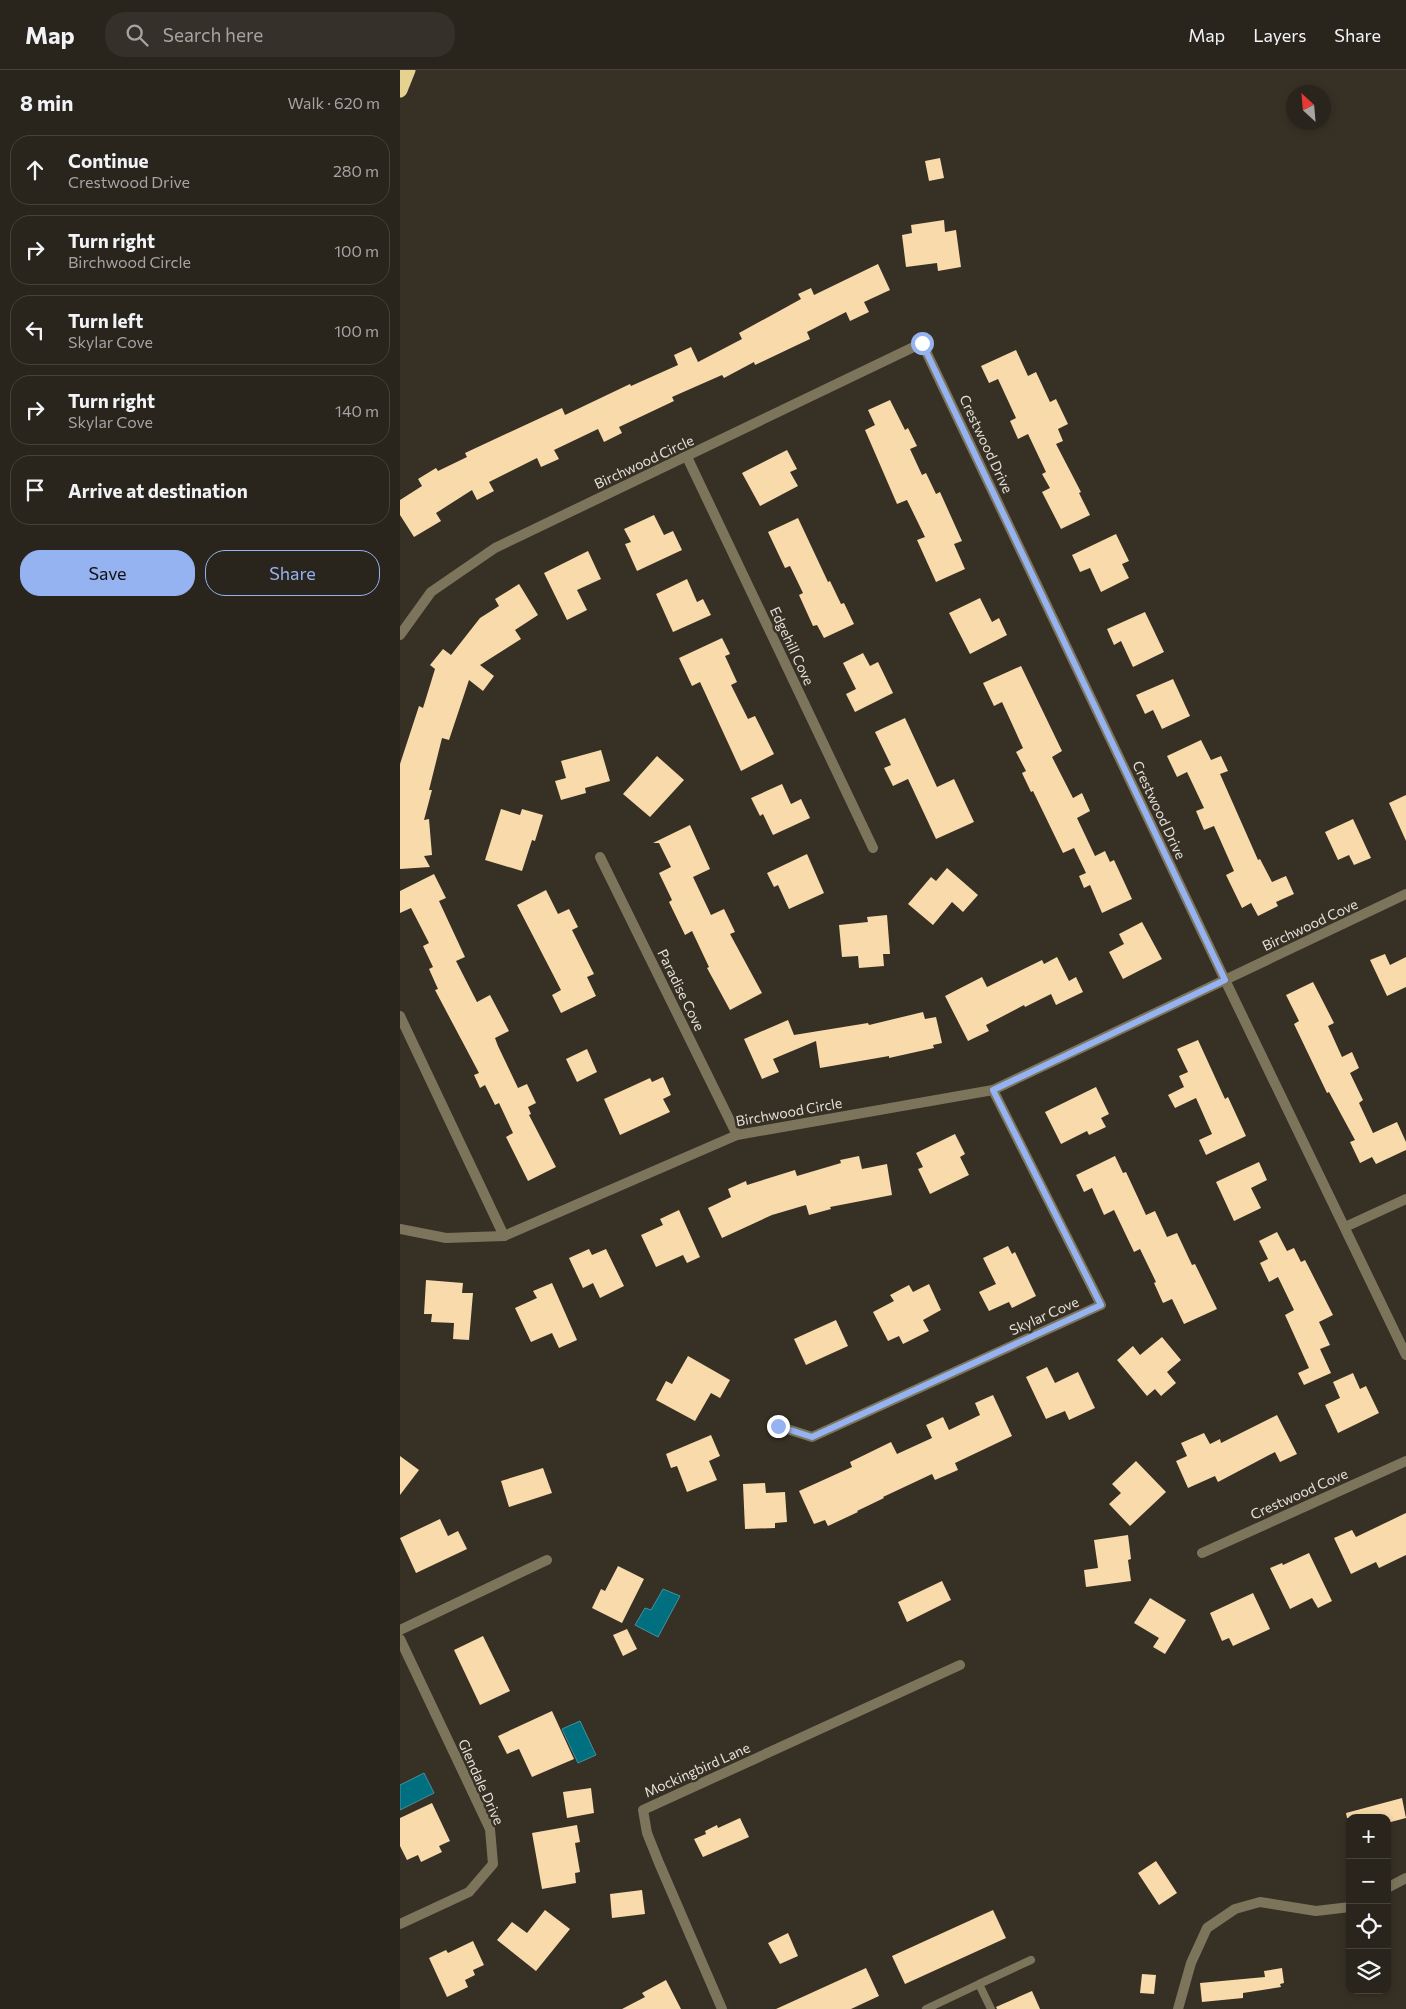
<!DOCTYPE html>
<html lang="en">
<head>
<meta charset="utf-8">
<style>
	:root { --surface:#29241c; --page:#353029; --text:#f1f3f6; --muted:#a5a4a3; --line:#45413b; --accent:#95b2f1 }
	body { margin:0; font-family:Commissioner,sans-serif; background:var(--page); color:var(--text) }
	.controls { position:absolute; right:15px; bottom:15px; display:grid; overflow:hidden; border-radius:10px; box-shadow:0 2px 8px #0003 }
	.controls button { width:45px; height:45px; display:grid; place-items:center; padding:0; border:0; border-bottom:1px solid var(--line); background:var(--surface); color:var(--text); font:25px sans-serif }
	.compass { position:absolute; left:886px; top:15px; width:45px; height:45px; border-radius:50%; background:var(--surface); box-shadow:0 2px 8px #0003; rotate:334deg }
	.stop { position:absolute; width:15px; height:15px; margin:-11px; border:4px solid #95b2f1; border-radius:50%; background:#fff }
	.stop.end { background:#95b2f1; border-color:#fff; box-shadow:0 1px 5px #0008 }
	.list { margin:0; padding:0; list-style:none }
	h2 { display:flex; justify-content:space-between; align-items:center; height:65px; margin:0; padding:0 20px; font-size:21px }
	h2 small { font-size:16px; font-weight:400; color:var(--muted) }
	.list li { display:grid; grid-template-columns:32px 1fr auto; gap:15px; align-items:center; box-sizing:border-box; height:70px; margin:0 10px 10px; padding:0 10px; border:1px solid var(--line); border-radius:20px }
	.list b { display:block; font-size:19px; white-space:nowrap }
	.list p { margin:0; font-size:16px; white-space:nowrap; color:var(--muted) }
	.list em { font-size:16px; font-style:normal; color:var(--muted) }
	.actions { display:flex; gap:10px; padding:15px 20px }
	.actions a { flex:1; padding:11px 0; border:1px solid var(--accent); border-radius:20px; text-align:center; font-size:18px; color:var(--accent) }
	.actions .main { background:var(--accent); color:#111 }
	.icon { flex:none; width:28px; height:28px; fill:none; stroke:currentColor; stroke-width:2; stroke-linecap:round; stroke-linejoin:round }
	.map { position:relative; flex:none; width:1006px; height:1939px; overflow:hidden }
	header { display:flex; align-items:center; gap:30px; box-sizing:border-box; height:70px; padding:0 25px; background:var(--surface); border-bottom:1px solid var(--line) }
	header strong { font-size:24px }
	nav { display:flex; gap:28px; margin-inline-start:auto; font-size:18px }
	.search { width:350px; height:45px; background:var(--page); display:flex; align-items:center; gap:12px; box-sizing:border-box; padding:0 18px; border-radius:20px; color:var(--muted); font-size:19px }
	main { display:flex }
	aside { flex:1; background:var(--surface) }
	.map>svg:first-child { display:block }
	.water { fill:#007081; stroke:#44919b }
	.building { fill:#f9daaa }
	.lines { fill:none; stroke-linecap:round; stroke-linejoin:round }
	.service { stroke:#7d755b; stroke-width:8 }
	.minor { stroke:#7d755b; stroke-width:10 }
	.motorway { stroke:#e6d290; stroke-width:15 }
	.route { stroke:#95b2f1; stroke-width:6 }
	.labels { text-anchor:middle; stroke-width:5; stroke-linejoin:round; paint-order:stroke }
	.street-label { font-size:14px; fill:#e4dfd8; stroke:#373025 }
</style>
</head>
<body>
<header>
<strong>Map</strong>
<div class="search"><svg class="icon" aria-label="search" viewBox="0 0 24 24"><circle cx="10" cy="10" r="6"/><path d="M15 15l6 6"/></svg>Search here</div>
<nav><a>Map</a><a>Layers</a><a>Share</a></nav>
</header>
<main>
<aside>
<h2>8 min<small>Walk · 620 m</small></h2>
<ul class="list">
<li><svg class="icon" aria-label="ahead" viewBox="0 0 24 24"><path d="M12 20V5M6 11l6-6 6 6"/></svg><div><b>Continue</b><p>Crestwood Drive</p></div><em>280 m</em></li>
<li><svg class="icon" aria-label="right" viewBox="0 0 24 24"><path d="M7 20v-9h11M14 6l5 5-5 5"/></svg><div><b>Turn right</b><p>Birchwood Circle</p></div><em>100 m</em></li>
<li><svg class="icon" aria-label="left" viewBox="0 0 24 24"><path d="M17 20v-9H6M10 6l-5 5 5 5"/></svg><div><b>Turn left</b><p>Skylar Cove</p></div><em>100 m</em></li>
<li><svg class="icon" aria-label="right" viewBox="0 0 24 24"><path d="M7 20v-9h11M14 6l5 5-5 5"/></svg><div><b>Turn right</b><p>Skylar Cove</p></div><em>140 m</em></li>
<li><svg class="icon" aria-label="arrive" viewBox="0 0 24 24"><path d="M6 21V4h12l-3 4 3 4H6"/></svg><div><b>Arrive at destination</b></div></li>
</ul>
<div class="actions"><a class="main">Save</a><a>Share</a></div>
</aside>
<div class="map">
<svg width="1006" height="1939" viewBox="0 0 1006 1939">
	<rect width="100%" height="100%" fill="#373025"/>
	<g class="water">
		<path d="M263,1519l17,7 -22,41 -23,-12 10,-17 6,2z"/>
		<path d="M180,1651l16,34 -18,8 -16,-34z"/>
		<path d="M24,1703l10,20 -34,17v-25z"/>
	</g>
	<g class="building">
		<path d="M540,88l4,20 -15,3 -4,-20z"/>
		<path d="M544,150l1,12 11,-2 5,37 -23,4 -1,-8 -31,4 -4,-32 10,-2 -1,-8z"/>
		<path d="M478,194l12,26 -26,12 5,10 -19,9 -4,-9 -39,20 3,7 -17,8 -38,18 -1,-3 -30,16 -2,-3 -50,22 2,4 -55,26 3,6 -18,9 -6,-13 -44,21 5,9 -18,8 -4,-9 -48,24 5,9 -17,9 -5,-10 -36,23 5,8 -27,16 -14,-22v-15l22,-14 -4,-7 18,-11 2,3 29,-14 -2,-4 97,-45 3,7 65,-31 1,2 47,-21 -4,-10 17,-8 7,15 44,-23 -3,-6 62,-34 -3,-5 13,-6 3,7z"/>
		<path d="M616,280l12,26 8,-4 14,30 6,-3 12,25 -10,5 5,12 -7,3 25,48 -2,1 11,22 -29,14 -19,-37 8,-4 -8,-14 4,-2 -18,-38 -10,5 -8,-18 6,-3 -18,-39 -9,4 -8,-17z"/>
		<path d="M490,330l15,30 3,-2 9,18 -7,3 12,26 4,-2 10,21 4,-2 22,49 -8,3 11,25 -29,13 -19,-42 8,-3 -18,-37 -10,4 -32,-74 10,-5 -7,-15z"/>
		<path d="M387,380l10,19 -7,3 8,14 -38,20 -18,-33z"/>
		<path d="M254,445l10,20 9,-4 9,19 -45,21 -12,-27 6,-2 -7,-13z"/>
		<path d="M398,448l30,64 2,-1 11,23 3,-1 10,21 -30,14 -7,-13 -4,1 -14,-31 4,-2 -13,-27 -5,2 -17,-36z"/>
		<path d="M716,464l13,27 -7,3 7,14 -28,14 -11,-24 -10,4 -8,-17z"/>
		<path d="M188,481l13,28 -24,11 10,20 -20,10 -23,-47z"/>
		<path d="M287,509l10,23 6,-3 8,16 -38,17 -17,-38z"/>
		<path d="M119,514l19,31 -23,15 6,9 -41,26 14,11 -11,15 -14,-11 -20,60 -7,-2 -13,52h3l-8,30 5,-1 3,36 -8,1 6,11 -30,2v-105l19,-58 4,2 12,-39 -5,-4 13,-16 8,6 29,-37 19,-12 -4,-7z"/>
		<path d="M580,528l12,24 7,-4 8,17 -37,19 -21,-41z"/>
		<path d="M745,542l19,40 -31,15 -12,-26 -7,4 -7,-16z"/>
		<path d="M322,568l8,16 -5,2 12,26 -6,3 17,34 7,-3 19,38 -33,17 -41,-89 -8,4 -13,-28z"/>
		<path d="M463,583l7,13 8,-4 15,31 -38,19 -9,-18 10,-5 -13,-26z"/>
		<path d="M621,596l41,85 -10,6 21,41 9,-5 8,18 -13,7 18,38 10,-5 5,11 4,-2 18,39 -30,14 -12,-28 -6,3 -5,-12 7,-3 -12,-25 -11,5 -30,-62 -2,1 -9,-19 4,-2 -10,-19 7,-4 -21,-46 -8,4 -11,-23z"/>
		<path d="M773,609l17,37 -28,13 -9,-19 -8,4 -9,-19z"/>
		<path d="M505,648l32,69 17,-8 20,43 -38,17 -28,-60 -15,7 -9,-18 7,-3 -16,-33z"/>
		<path d="M801,670l10,20 10,-4 7,15 -8,3 38,86 2,-1 12,23 14,-6 8,18 -18,8 2,4 -20,10 -7,-13 -9,5 -16,-33 8,-4 -20,-45 -10,4 -8,-19 8,-3 -17,-36 -10,5 -10,-21z"/>
		<path d="M201,680l9,31 -25,7 1,5 -25,7 -6,-19 11,-3 -5,-17z"/>
		<path d="M257,686l27,24 -34,37 -27,-23z"/>
		<path d="M382,714l9,20 10,-5 9,19 -37,17 -10,-21 -3,2 -9,-18z"/>
		<path d="M1006,725v46l-17,-38z"/>
		<path d="M101,739l19,6 2,-6 21,6 -8,26 -3,-1 -10,31 -37,-11z"/>
		<path d="M953,749l18,39 -17,7 -5,-10 -11,5 -13,-28z"/>
		<path d="M290,755l20,44 -17,8 18,38 13,-6 11,23 -5,2 32,59 -32,17 -23,-42 2,-1 -17,-36 -7,4 -16,-33 3,-2 -13,-27 12,-6 -12,-24h-6z"/>
		<path d="M407,784l17,39 -35,16 -11,-24 -4,2 -7,-14z"/>
		<path d="M547,798l31,27 -15,17 -11,-10 -19,23 -25,-21 23,-27 5,4z"/>
		<path d="M34,804l12,24 -7,3 26,56 -9,4 21,41 13,-7 19,36 -14,7 3,8 20,42 9,-4 9,19 -8,4 3,7 -2,1 27,52 -28,14 -22,-44 7,-4 -14,-30 -4,2 -10,-20 -5,3 -6,-13 5,-2 -44,-83 3,-1 -9,-20 4,-2 -10,-21 6,-3 -18,-35 -11,5v-22z"/>
		<path d="M146,820l12,24 11,-5 9,18 -6,3 22,44 -7,3 9,19 -35,17 -9,-18 9,-5 -44,-85z"/>
		<path d="M487,845l3,39h-7l1,12 -25,2 -1,-12 -16,1 -3,-32 29,-3 -1,-5z"/>
		<path d="M742,852l20,37 -39,20 -14,-27 15,-8 -5,-10z"/>
		<path d="M985,884l5,11 16,-8v30l-19,9 -17,-36z"/>
		<path d="M657,887l12,24 7,-4 7,15 -27,13 -5,-11 -26,13 -1,-2 -38,20 3,6 -21,10 -23,-45 37,-19 5,10 55,-27 2,4z"/>
		<path d="M913,912l21,41 -6,3 14,31 10,-5 7,16 -9,5 13,27 -4,3 14,30 24,-11 9,20v8l-30,14 -4,-7 -12,6 -10,-21 5,-2 -26,-48 -2,1 -33,-69 5,-3 -13,-26z"/>
		<path d="M523,942l2,7 11,-2 6,26 -9,2 1,3 -45,10v-2l-69,12 -4,-27 -43,18 6,13 -17,7 -18,-40 44,-19 6,15 74,-12 1,2z"/>
		<path d="M798,970l27,59 3,-2 18,39 -40,19 -7,-15 13,-6 -16,-36 -21,10 -7,-13 16,-8 -5,-11 9,-4 -11,-23z"/>
		<path d="M187,979l10,23 -20,10 -11,-23z"/>
		<path d="M263,1007l8,18 -8,4 7,13 -50,23 -16,-36 46,-21 2,4z"/>
		<path d="M696,1017l13,27 -8,4 5,9 -17,8 -2,-4 -26,13 -16,-32z"/>
		<path d="M555,1064l10,20 -5,3 9,18 -39,19 -12,-25 5,-2 -7,-14z"/>
		<path d="M459,1086l3,13 25,-5 5,31 -62,12 1,2 -22,6 -3,-10 -34,10 -50,23 -14,-30 23,-11 -3,-8 18,-8 1,4 48,-15 2,6 44,-13 -1,-3z"/>
		<path d="M715,1086l8,17 3,-1 20,43 9,-4 12,26 10,-4 15,32 3,-1 22,45 -33,15 -12,-25 -9,4 -9,-20 2,-1 -16,-33 -6,3 -20,-42 -10,5 -12,-27 -8,4 -8,-17z"/>
		<path d="M859,1092l8,18 -16,8 10,20 -27,13 -18,-39z"/>
		<path d="M279,1140l21,47 -13,6 -4,-8 -27,12 -15,-32 22,-10 -3,-6z"/>
		<path d="M877,1162l10,19 7,-3 7,14 4,-2 28,55 -14,7 11,23 -10,4 11,24 -27,12 -6,-12 11,-5 -24,-53 9,-5 -16,-33 -9,5 -9,-19 8,-4 -9,-18z"/>
		<path d="M608,1176l4,8 3,-2 21,44 -24,12 -3,-6 -20,9 -10,-19 17,-8 -13,-26z"/>
		<path d="M189,1179l3,6 14,-6 18,37 -24,12 -7,-15 -10,5 -14,-30z"/>
		<path d="M26,1210l37,3 -1,10h11l-4,47 -16,-1 1,-16 -23,-1 1,-8h-8z"/>
		<path d="M152,1213l25,57 -18,8 -7,-15 -21,9 -16,-34 22,-10 -4,-7z"/>
		<path d="M529,1214l12,26 -18,10 6,11 -26,13 -4,-8 -11,5 -15,-29 21,-11 -4,-6 19,-10 4,7z"/>
		<path d="M436,1250l12,26 -42,19 -12,-26z"/>
		<path d="M762,1267l19,23 -14,12 9,11 -15,13 -6,-7 -8,7 -30,-36 16,-14 7,9z"/>
		<path d="M288,1286l42,24 -10,18 -9,-5 -16,28 -39,-21 10,-19 6,3z"/>
		<path d="M647,1297l8,16 23,-11 17,36 -26,12 -4,-9 -19,8 -20,-42z"/>
		<path d="M953,1303l7,16 6,-3 13,27 -41,20 -13,-28 15,-7 -7,-16z"/>
		<path d="M593,1325l19,41 -57,27 3,7 -23,10 -3,-6 -49,23 1,1 -27,13 1,1 -30,14 -3,-6 -11,4 -15,-33 53,-24 -2,-5 41,-20 6,12 35,-16 -6,-13 17,-8 6,13 31,-15 -5,-12z"/>
		<path d="M877,1345l20,39 -17,8 -5,-10 -57,30 -3,-6 -27,12 -12,-27 11,-5 -6,-13 23,-10 6,11 10,-5 1,4z"/>
		<path d="M311,1365l9,21 -11,5 8,19 -30,12 -10,-26 -6,2 -5,-14z"/>
		<path d="M0,1386l19,14 -19,25z"/>
		<path d="M736,1391l30,31 -36,34 -21,-22 12,-11 -9,-9z"/>
		<path d="M143,1398l9,25 -43,14 -8,-26z"/>
		<path d="M365,1413l1,10 19,-1 2,30 -12,1v5l-30,1 -2,-45z"/>
		<path d="M1006,1443v42l-27,13 -3,-6 -25,12 -17,-36 18,-8 4,7z"/>
		<path d="M40,1449l8,17 10,-5 9,18 -51,24 -16,-35z"/>
		<path d="M728,1465l3,24 -3,1 3,21 -45,6 -2,-17 14,-2 -4,-28z"/>
		<path d="M909,1483l23,48 -14,7 -6,-10 -22,11 -20,-41 12,-5 1,2z"/>
		<path d="M218,1496l26,13 -22,44 -30,-15 9,-19 4,2z"/>
		<path d="M542,1511l9,19 -44,22 -9,-20z"/>
		<path d="M853,1523l17,36 -37,17 -4,-8 -7,3 -12,-28z"/>
		<path d="M750,1528l36,22 -21,34 -12,-7 6,-9 -25,-15z"/>
		<path d="M227,1559l10,20 -14,7 -10,-21z"/>
		<path d="M83,1566l27,55 -30,14 -26,-55z"/>
		<path d="M152,1641l22,48 -42,18 -13,-28 -12,5 -9,-18z"/>
		<path d="M191,1718l3,25 -27,5 -4,-26z"/>
		<path d="M1002,1728l4,20 -19,5v-5h-40l-1,-5z"/>
		<path d="M32,1733l18,38 -11,5 3,6 -21,10 -3,-7 -11,5 -7,-14v-28z"/>
		<path d="M340,1748l9,19 -46,20 -9,-18 12,-5 -1,-3 12,-6 1,3z"/>
		<path d="M177,1755l3,17 -5,1 5,29 -5,1 1,10 -34,6 -10,-56z"/>
		<path d="M756,1791l21,32 -18,12 -21,-32z"/>
		<path d="M242,1820l3,24 -33,4 -2,-24z"/>
		<path d="M145,1840l25,19 -34,42 -39,-31 15,-18 15,11z"/>
		<path d="M593,1840l13,28 -101,46 -13,-28z"/>
		<path d="M388,1863l10,23 -18,8 -12,-21z"/>
		<path d="M73,1871l11,24 -11,5 2,5 -10,5 3,7 -21,10 -18,-39 17,-8 2,3z"/>
		<path d="M466,1898l13,28 -28,13h-75z"/>
		<path d="M882,1898l2,15 -4,1 1,3 -38,6v5l-41,4 -2,-19 65,-6 -1,-6z"/>
		<path d="M742,1904l14,1 -2,19 -14,-1z"/>
		<path d="M266,1910l15,29h-59l23,-12 -3,-4z"/>
		<path d="M632,1921l8,18h-43l-1,-2z"/>
	</g>
	<g class="lines">
		<g class="service">
			<path d="M526,1939l53,-25"/>
			<path d="M591,1939l-12,-25 52,-24"/>
		</g>
		<g class="minor">
			<path d="M287,387l186,391"/>
			<path d="M0,565l31,-43 64,-44 427,-205 303,637 181,375"/>
			<path d="M200,787l137,278"/>
			<path d="M0,946l104,220 233,-101 256,-45 413,-196"/>
			<path d="M945,1157l61,-28"/>
			<path d="M0,1159l46,9 58,-2"/>
			<path d="M378,1356l34,11 289,-132 -108,-215"/>
			<path d="M802,1483l204,-92"/>
			<path d="M0,1560l147,-70"/>
			<path d="M0,1569l90,190 3,35 -24,28 -69,32"/>
			<path d="M987,1818l19,-10"/>
			<path d="M322,1939l-63,-146 -12,-30 -4,-23 317,-145"/>
			<path d="M778,1939l13,-46 16,-35 28,-19 25,-7 56,9 34,-4"/>
		</g>
		<path class="motorway" d="M0,20l8,-20"/>
	</g>
	<g class="lines">
		<path class="route" d="M378,1356l34,11 289,-132 -108,-215 232,-110 -303,-637"/>
	</g>
	<g class="labels">
		<g class="street-label">
			<text transform="translate(586 374) rotate(65)" y="5">Crestwood Drive</text>
			<text transform="translate(244 392) rotate(-25)" y="5">Birchwood Circle</text>
			<text transform="translate(392 576) rotate(65)" y="5">Edgehill Cove</text>
			<text transform="translate(759 740) rotate(65)" y="5">Crestwood Drive</text>
			<text transform="translate(910 855) rotate(-25)" y="5">Birchwood Cove</text>
			<text transform="translate(281 920) rotate(64)" y="5">Paradise Cove</text>
			<text transform="translate(389 1042) rotate(-10)" y="5">Birchwood Circle</text>
			<text transform="translate(644 1246) rotate(-24)" y="5">Skylar Cove</text>
			<text transform="translate(899 1424) rotate(-24)" y="5">Crestwood Cove</text>
			<text transform="translate(297 1700) rotate(-24)" y="5">Mockingbird Lane</text>
			<text transform="translate(81 1712) rotate(66)" y="5">Glendale Drive</text>
		</g>
	</g>
</svg>
<div class="controls">
<button>+</button>
<button>−</button>
<button><svg class="icon" aria-label="locate" viewBox="0 0 24 24"><circle cx="12" cy="12" r="6"/><path d="M12 2v4M12 18v4M2 12h4M18 12h4"/></svg></button>
<button><svg class="icon" aria-label="layers" viewBox="0 0 24 24"><path d="M12 4l9 5-9 5-9-5zM3 14l9 5 9-5"/></svg></button>
</div>
<svg class="compass" viewBox="-18 -18 36 36"><path d="M0-13l5 13h-10z" fill="#e53935"/><path d="M0 13l5-13h-10z" fill="#a5a4a3"/></svg>
<div class="stop" style="left:522px;top:273px"></div>
<div class="stop end" style="left:378px;top:1356px"></div>
</div>
</main>
</body>
</html>
